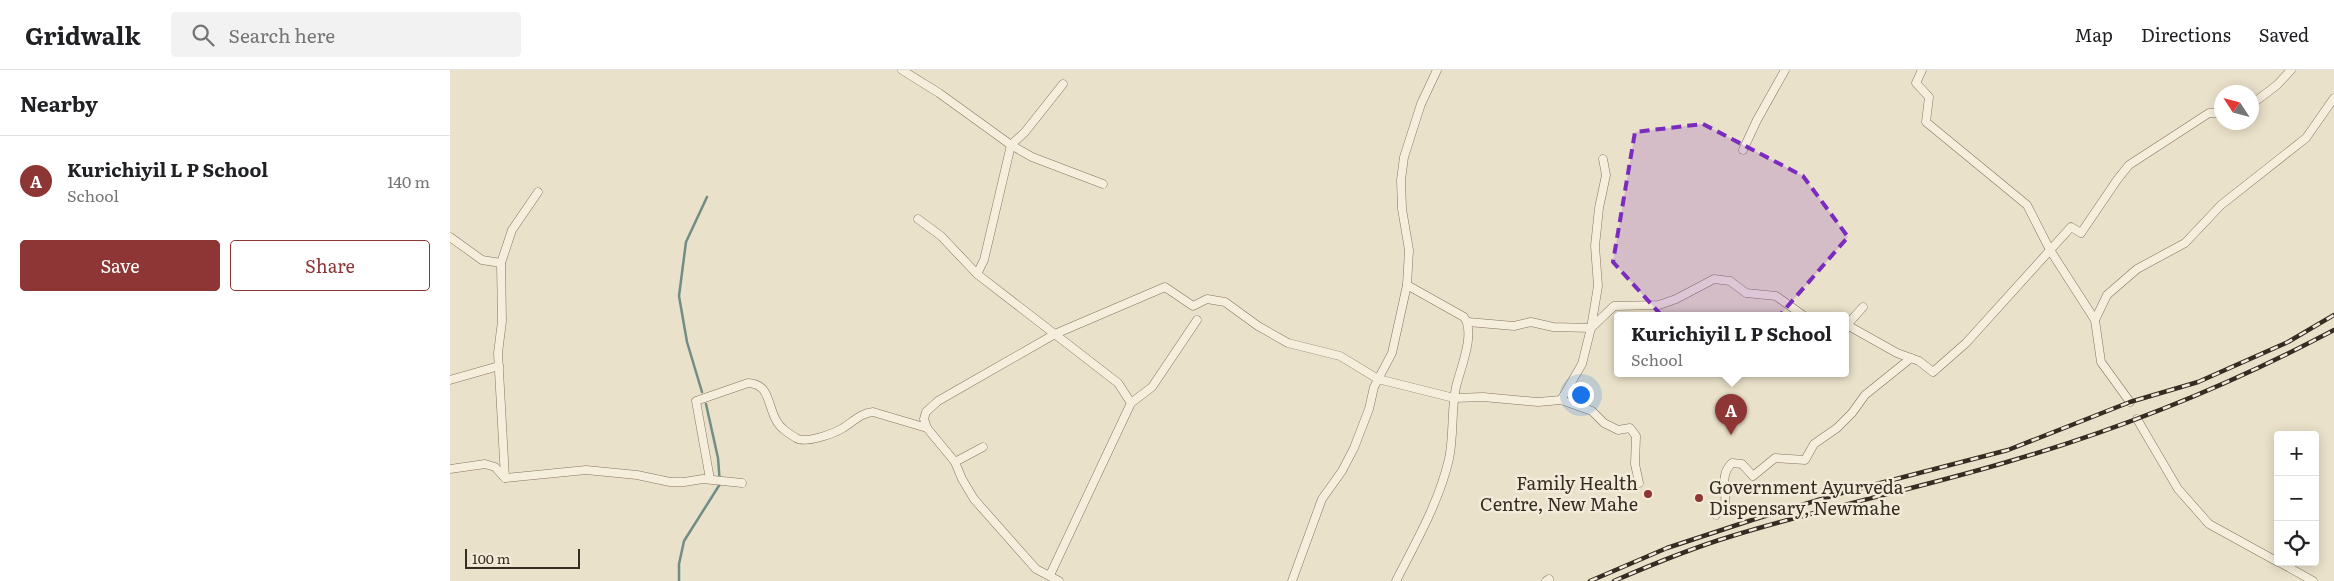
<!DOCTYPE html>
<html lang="en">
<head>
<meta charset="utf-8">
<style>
	:root { --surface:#fff; --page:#f2f2f2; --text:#202124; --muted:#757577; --line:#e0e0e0; --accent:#8e3636 }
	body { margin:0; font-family:Literata,serif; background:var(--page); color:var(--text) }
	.controls { position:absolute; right:15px; bottom:15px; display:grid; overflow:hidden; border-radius:5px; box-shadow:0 2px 12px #0003 }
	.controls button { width:45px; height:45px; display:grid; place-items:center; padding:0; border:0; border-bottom:1px solid var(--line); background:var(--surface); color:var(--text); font:25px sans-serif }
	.compass { position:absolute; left:1764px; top:15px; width:45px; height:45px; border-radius:50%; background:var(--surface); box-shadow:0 2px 12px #0003; rotate:306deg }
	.scale { position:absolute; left:15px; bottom:12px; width:115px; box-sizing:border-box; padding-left:5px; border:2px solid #372c22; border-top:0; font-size:14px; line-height:18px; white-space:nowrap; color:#372c22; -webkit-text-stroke:4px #f3ebd9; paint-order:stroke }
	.you { position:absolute; left:1130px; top:324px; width:18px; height:18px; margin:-12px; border:4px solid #fff; border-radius:50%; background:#1a73e8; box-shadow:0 0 0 8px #1a73e833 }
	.badge { display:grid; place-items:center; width:32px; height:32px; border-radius:50%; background:var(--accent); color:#fff; font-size:16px; font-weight:700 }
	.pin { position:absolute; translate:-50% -41px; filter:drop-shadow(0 1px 2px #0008) }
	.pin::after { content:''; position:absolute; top:26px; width:18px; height:15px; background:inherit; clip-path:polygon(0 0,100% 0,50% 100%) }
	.popup { position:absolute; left:1164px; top:242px; width:235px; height:65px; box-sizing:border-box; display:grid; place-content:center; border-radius:5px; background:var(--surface); filter:drop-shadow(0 1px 4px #0005); font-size:16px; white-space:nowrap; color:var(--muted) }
	.popup b { font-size:19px; color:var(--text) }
	.popup::after { content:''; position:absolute; left:50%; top:100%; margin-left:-10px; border:10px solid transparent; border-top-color:var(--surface) }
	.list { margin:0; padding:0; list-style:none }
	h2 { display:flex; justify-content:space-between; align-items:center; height:65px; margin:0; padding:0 20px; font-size:21px }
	h2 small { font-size:16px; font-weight:400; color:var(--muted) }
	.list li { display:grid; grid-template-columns:32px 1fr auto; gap:15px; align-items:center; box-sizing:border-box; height:90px; padding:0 20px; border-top:1px solid var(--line) }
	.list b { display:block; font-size:19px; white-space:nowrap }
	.list p { margin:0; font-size:16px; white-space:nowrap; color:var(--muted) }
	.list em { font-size:16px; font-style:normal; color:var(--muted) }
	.actions { display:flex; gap:10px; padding:15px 20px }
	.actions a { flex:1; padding:11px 0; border:1px solid var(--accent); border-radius:5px; text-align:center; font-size:18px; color:var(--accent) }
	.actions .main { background:var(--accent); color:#fff }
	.icon { flex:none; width:28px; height:28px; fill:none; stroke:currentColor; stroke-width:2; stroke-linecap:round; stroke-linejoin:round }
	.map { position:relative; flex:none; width:1884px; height:511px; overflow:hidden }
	header { display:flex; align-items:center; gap:30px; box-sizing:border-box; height:70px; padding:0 25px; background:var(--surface); border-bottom:1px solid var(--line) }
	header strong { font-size:24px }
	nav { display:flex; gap:28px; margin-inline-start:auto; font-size:18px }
	.search { width:350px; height:45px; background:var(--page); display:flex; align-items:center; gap:12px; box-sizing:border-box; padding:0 18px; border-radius:5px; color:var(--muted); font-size:19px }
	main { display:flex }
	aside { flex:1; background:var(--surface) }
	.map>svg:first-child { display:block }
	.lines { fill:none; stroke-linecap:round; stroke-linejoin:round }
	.stream { stroke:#718d86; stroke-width:2.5 }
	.street-casing { stroke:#857460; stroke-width:9 }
	.street { stroke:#f6eedc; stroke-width:8 }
	.rail-casing { stroke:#372c22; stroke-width:4.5 }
	.rail { stroke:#f3ebd9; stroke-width:2.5; stroke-dasharray:8; stroke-linecap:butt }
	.marked { fill:#7b2cbf; fill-opacity:0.2; stroke:#7b2cbf; stroke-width:4; stroke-dasharray:10 6; stroke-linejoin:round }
	.poi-dot { fill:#8e3636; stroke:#f3ebd9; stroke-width:2 }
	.labels { text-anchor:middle; stroke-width:5; stroke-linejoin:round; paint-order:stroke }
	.poi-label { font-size:18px; fill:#372c22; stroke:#f3ebd9; text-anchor:end }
</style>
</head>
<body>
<header>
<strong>Gridwalk</strong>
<div class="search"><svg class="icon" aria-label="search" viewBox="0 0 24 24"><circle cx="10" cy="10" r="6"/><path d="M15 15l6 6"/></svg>Search here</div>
<nav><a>Map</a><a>Directions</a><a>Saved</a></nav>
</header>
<main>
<aside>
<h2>Nearby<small></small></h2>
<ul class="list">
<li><span class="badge">A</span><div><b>Kurichiyil L P School</b><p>School</p></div><em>140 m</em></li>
</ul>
<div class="actions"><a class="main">Save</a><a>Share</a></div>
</aside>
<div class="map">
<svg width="1884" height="511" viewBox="0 0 1884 511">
	<rect width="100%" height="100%" fill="#eae1ca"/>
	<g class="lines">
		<g class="stream">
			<path d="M252,322l-15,-50 -8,-46 7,-54 21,-45"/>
			<path d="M229,511v-17l5,-23 36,-57 -2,-26 -12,-54"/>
		</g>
		<defs>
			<g id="street">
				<path d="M452,0l37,23 72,52 21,12 71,27"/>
				<path d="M1472,0l-6,13 13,14 -3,25 101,83 23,45 45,70 6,42 29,40"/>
				<path d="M1802,34l25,-19 14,-15"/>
				<path d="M1293,80l14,-30 28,-50"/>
				<path d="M468,149l23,17 36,38 141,109 13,20 -81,172"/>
				<path d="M0,167l32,23 19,3"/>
				<path d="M527,204l7,-14 27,-115 14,-13 38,-48"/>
				<path d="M1645,250l12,-25 30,-26 48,-26 36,-38 85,-67 28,-40"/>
				<path d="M1018,252l46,4 17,-4 22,5 38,1 23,-22 45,-1 17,-6 38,-20 16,2 16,12 30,3 28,20"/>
				<path d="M1397,255l50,28 22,8 14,11 33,-29 105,-116 10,6 36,-53 12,-15 80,-52h13"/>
				<path d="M1395,257l18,-20"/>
				<path d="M0,310l49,-14"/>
				<path d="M1111,330l21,-36 9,-36 7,-42 -3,-40 4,-38 7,-33 -3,-16"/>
				<path d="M681,333l21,-16 45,-67"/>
				<path d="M1687,349l41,70 31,35 69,38"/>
				<path d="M505,392l28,-15"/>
				<path d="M0,399l35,-5 10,3 10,11 81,-8 51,5 33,7h14l19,-3 39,4"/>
				<path d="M55,408l-7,-125 4,-32 -1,-58 11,-33 26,-38"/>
				<path d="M260,409l-14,-78 52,-18c22,1 19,21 28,37 4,8 12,13 20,18 9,6 37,-4 47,-10 11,-7 18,-15 30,-16l54,16"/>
				<path d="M1266,445l4,-9 5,-1c2,-15 -6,-30 7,-42l10,1 11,12 22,-18 30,2 9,-16 23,-16 15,-15 13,-18 46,-37"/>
				<path d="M1829,492l34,19"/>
				<path d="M609,511l-23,-12 -62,-70 -12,-20 -7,-17 -28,-34 -3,-9 2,-7 12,-11 117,-67 110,-47 28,19 14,-7 18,3 33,24 30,17 52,13 38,23 76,19 29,-1 55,5 23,-2 31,11 12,12 14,7 12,-2 6,8 -1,28 4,19"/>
				<path d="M842,511l30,-82 20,-28 12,-23 15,-39 5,-22 18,-34 15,-68 2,-35 -7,-41 -1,-29 3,-23 17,-53 16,-34"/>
				<path d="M946,511c20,-39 43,-79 53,-122 5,-24 2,-49 7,-72 4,-18 20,-53 8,-70l-57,-32"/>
				<path d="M1096,511l3,-2"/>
			</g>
		</defs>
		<use href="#street" class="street-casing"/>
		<use href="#street" class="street"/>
		<defs>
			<g id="rail">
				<path d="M1140,511l77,-33 85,-28 86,-26 170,-44 122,-48 68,-20 90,-40 46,-27"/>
				<path d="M1164,511c39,-17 78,-33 118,-45 91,-28 184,-47 275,-74 114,-33 223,-77 327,-132"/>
			</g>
		</defs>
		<use href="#rail" class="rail-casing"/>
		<use href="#rail" class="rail"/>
	</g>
	<path class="marked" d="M1253,54l100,52 45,61 -89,102 -77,-1 -69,-76 22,-130z"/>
	<g class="poi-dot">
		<circle cx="1198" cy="424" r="5"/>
		<circle cx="1249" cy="428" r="5"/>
	</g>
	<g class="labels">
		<g class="poi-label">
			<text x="1188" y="420">Family Health<tspan x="1188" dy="21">Centre, New Mahe</tspan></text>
			<text x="1259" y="424" text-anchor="start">Government Ayurveda<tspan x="1259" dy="21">Dispensary, Newmahe</tspan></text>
		</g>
	</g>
</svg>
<div class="controls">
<button>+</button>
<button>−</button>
<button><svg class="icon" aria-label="locate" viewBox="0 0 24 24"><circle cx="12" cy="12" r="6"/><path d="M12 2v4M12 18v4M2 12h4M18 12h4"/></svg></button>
</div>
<svg class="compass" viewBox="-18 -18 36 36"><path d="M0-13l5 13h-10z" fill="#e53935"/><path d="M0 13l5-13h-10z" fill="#757577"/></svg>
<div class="scale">100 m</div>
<div class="you"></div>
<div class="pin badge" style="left:1281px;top:365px">A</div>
<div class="popup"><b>Kurichiyil L P School</b>School</div>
</div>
</main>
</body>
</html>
